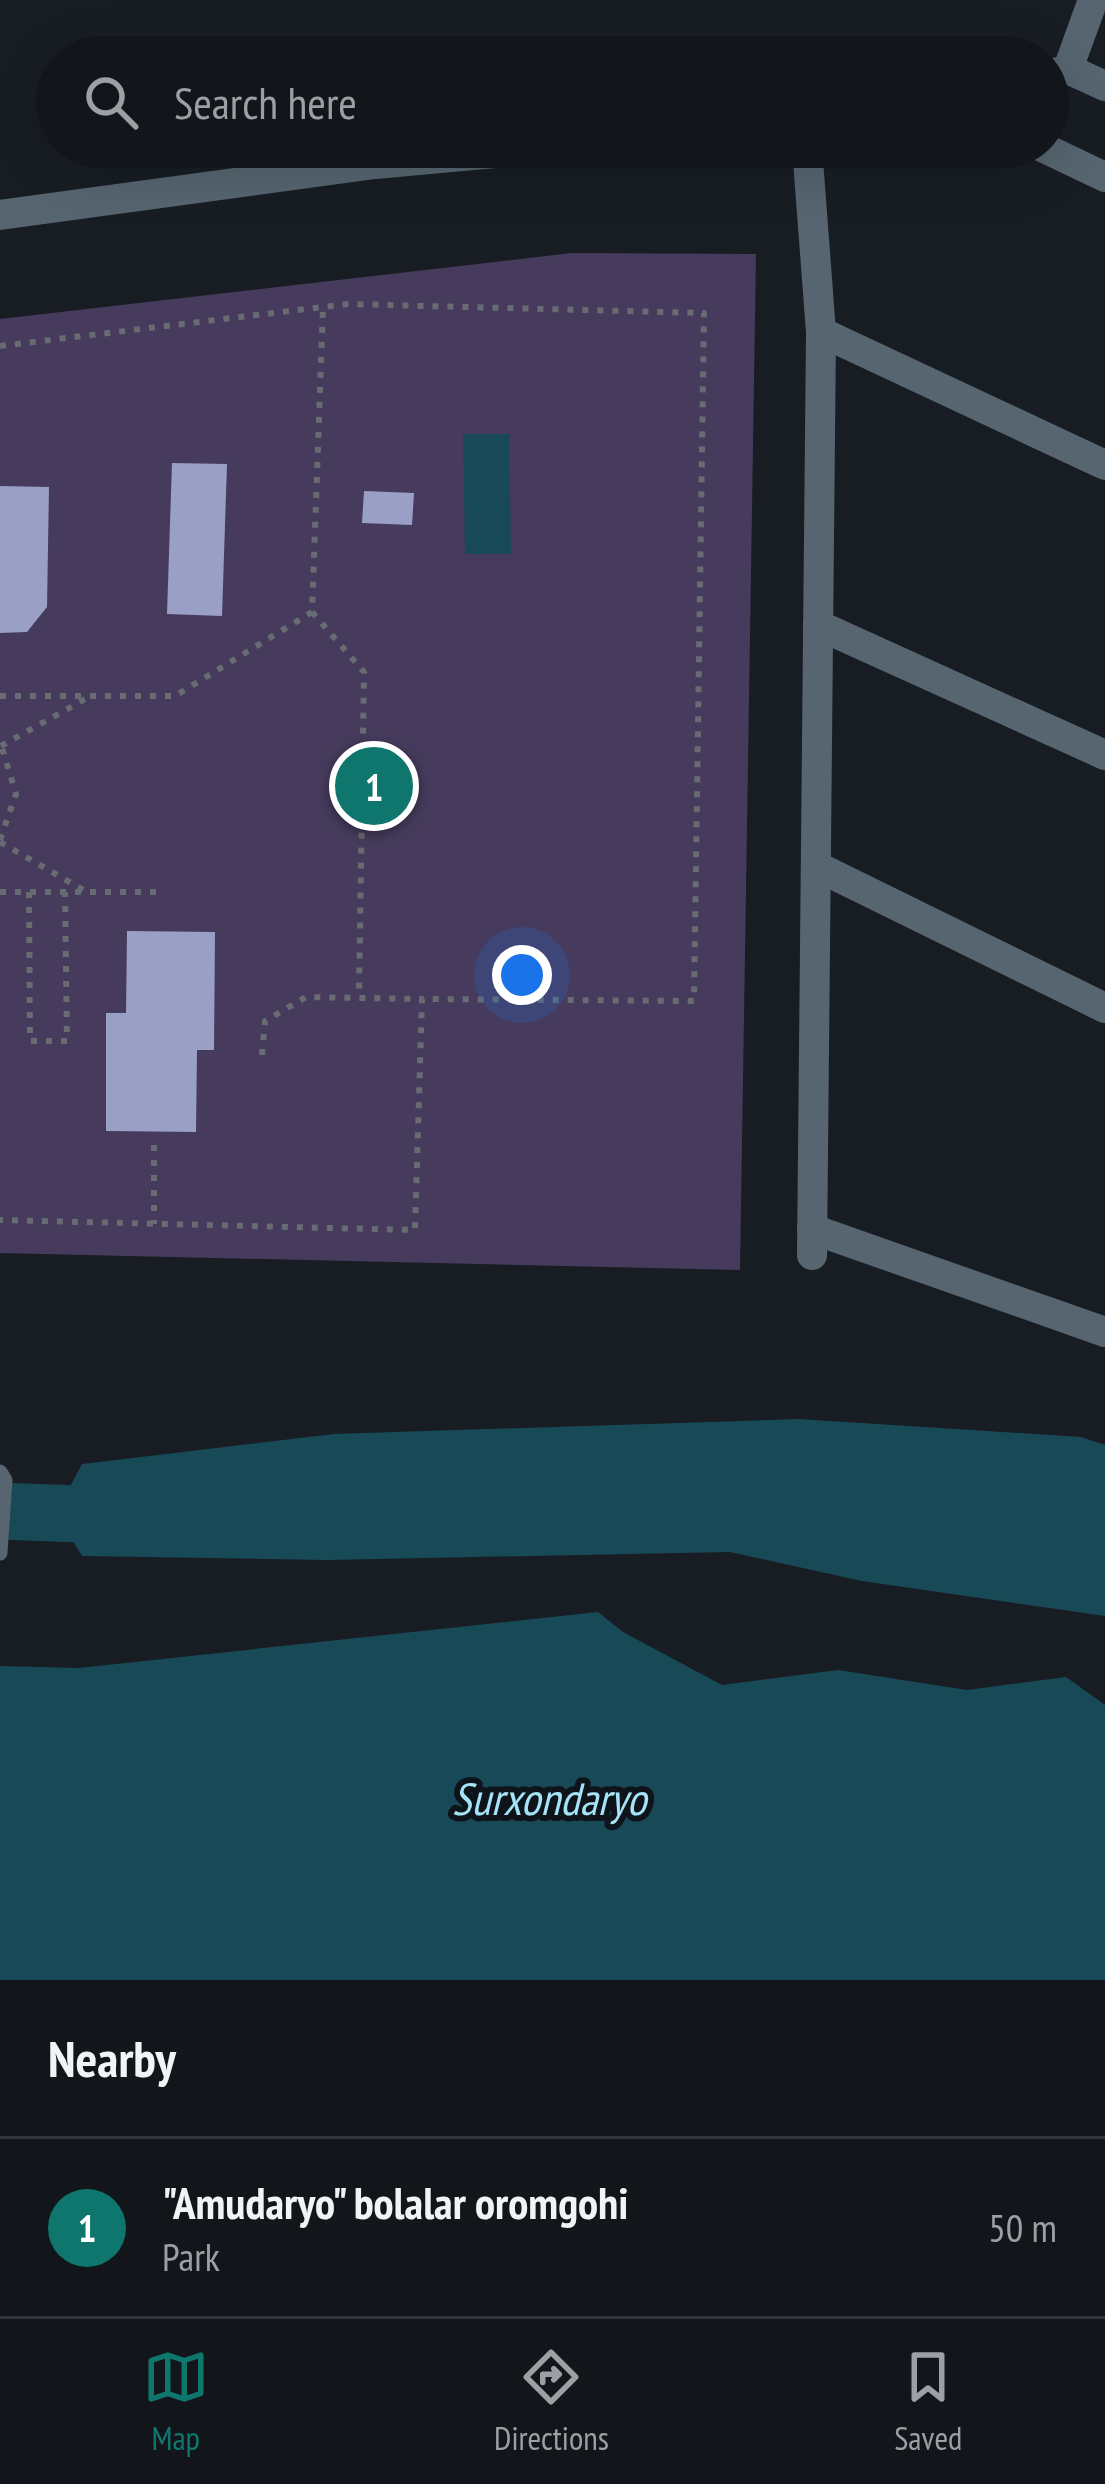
<!DOCTYPE html>
<html lang="en">
<head>
<meta charset="utf-8">
<style>
	:root { --surface:#12161b; --page:#1b1f24; --text:#f1f3f6; --muted:#9c9fa3; --line:#31353a; --accent:#0f766e }
	body { margin:0; font-family:"PT Sans Narrow",sans-serif; background:var(--page); color:var(--text) }
	.you { position:absolute; left:522px; top:975px; width:42px; height:42px; margin:-30px; border:9px solid #fff; border-radius:50%; background:#1a73e8; box-shadow:0 0 0 18px #1a73e833 }
	.badge { display:grid; place-items:center; width:78px; height:78px; border-radius:50%; background:var(--accent); color:#fff; font-size:39px; font-weight:700 }
	.pin { position:absolute; translate:-50% -50%; border:6px solid #fff; box-shadow:0 3px 12px #0006 }
	.list { margin:0; padding:0; list-style:none }
	h2 { display:flex; justify-content:space-between; align-items:center; height:156px; margin:0; padding:0 48px; font-size:51px }
	h2 small { font-size:39px; font-weight:400; color:var(--muted) }
	.list li { display:grid; grid-template-columns:78px 1fr auto; gap:36px; align-items:center; box-sizing:border-box; height:180px; padding:0 48px; border-top:3px solid var(--line) }
	.list b { display:block; font-size:45px; white-space:nowrap }
	.list p { margin:0; font-size:39px; white-space:nowrap; color:var(--muted) }
	.list em { font-size:39px; font-style:normal; color:var(--muted) }
	.icon { flex:none; width:66px; height:66px; fill:none; stroke:currentColor; stroke-width:2; stroke-linecap:round; stroke-linejoin:round }
	.map { position:relative; flex:none; width:1105px; height:1980px; overflow:hidden }
	.search { position:absolute; background:var(--surface); box-shadow:0 12px 48px #0002; left:36px; right:36px; top:36px; height:132px; display:flex; align-items:center; gap:30px; box-sizing:border-box; padding:0 42px; border-radius:66px; color:var(--muted); font-size:45px }
	.sheet { height:336px; background:var(--surface) }
	nav { display:flex; justify-content:space-around; align-items:center; box-sizing:border-box; height:168px; border-top:3px solid var(--line); background:var(--surface); font-size:33px; color:var(--muted) }
	nav a { display:grid; justify-items:center; gap:6px }
	nav .on { color:var(--accent) }
	.map>svg:first-child { display:block }
	.green { fill:#463b5c }
	.water { fill:#184957 }
	.lines { fill:none; stroke-linecap:round; stroke-linejoin:round }
	.river { stroke:#184957; stroke-width:57 }
	.building { fill:#9a9fc6 }
	.path { stroke:#676c72; stroke-width:6; stroke-dasharray:6 9; stroke-linecap:butt }
	.service { stroke:#566570; stroke-width:15 }
	.minor { stroke:#566570; stroke-width:30 }
	.labels { text-anchor:middle; stroke-width:12; stroke-linejoin:round; paint-order:stroke }
	.water-label { font-size:45px; font-style:italic; fill:#a4e3f8; stroke:#0f131a }
</style>
</head>
<body>
<div class="map">
<svg width="1105" height="1980" viewBox="0 0 1105 1980">
	<rect width="100%" height="100%" fill="#181d24"/>
	<path class="green" d="M572,253l184,1 -16,1016 -740,-17v-934z"/>
	<g class="water">
		<path d="M463,434h46l2,120h-46z"/>
		<path d="M799,1419l282,18 24,8v171l-243,-35 -132,-29 -403,8 -245,-4 -26,-43 26,-49 252,-30z"/>
		<path d="M598,1612l25,20 99,53 116,-15 129,20 99,-13 39,28v275h-1105v-314l79,2z"/>
	</g>
	<g class="lines">
		<path class="river" d="M0,1511l131,5"/>
	</g>
	<g class="building">
		<path d="M172,463l55,1 -5,152 -55,-2z"/>
		<path d="M0,486l49,1 -2,120 -20,25 -27,1z"/>
		<path d="M364,491l50,2 -2,32 -50,-2z"/>
		<path d="M127,931l88,1 -1,118h-17l-1,82 -90,-1v-118h20z"/>
	</g>
	<g class="lines">
		<g class="path">
			<path d="M0,346l348,-42 356,9 -10,688 -272,-2 -7,231 -415,-10"/>
			<path d="M312,612l52,60 -5,324"/>
			<path d="M0,696h175l137,-84 11,-305"/>
			<path d="M1,746l86,-48"/>
			<path d="M0,840l16,-46 -14,-46"/>
			<path d="M0,842l85,49"/>
			<path d="M0,892h159"/>
			<path d="M29,892l1,149h37l-2,-149"/>
			<path d="M262,1055l3,-34 41,-24 116,2"/>
			<path d="M154,1145v79"/>
		</g>
		<path class="service" d="M0,1472l5,8 -5,73"/>
		<g class="minor">
			<path d="M1068,69l25,-69"/>
			<path d="M1048,75l20,-6 37,17"/>
			<path d="M807,147l14,185 -9,923"/>
			<path d="M1042,147l63,30"/>
			<path d="M0,215l375,-51 188,-17"/>
			<path d="M821,332l284,133"/>
			<path d="M818,625l287,130"/>
			<path d="M816,866l289,142"/>
			<path d="M812,1229l293,103"/>
		</g>
	</g>
	<g class="labels">
		<g class="water-label">
			<text x="549" y="1815">Surxondaryo</text>
		</g>
	</g>
</svg>
<div class="you"></div>
<div class="pin badge" style="left:374px;top:786px">1</div>
<div class="search"><svg class="icon" aria-label="search" viewBox="0 0 24 24"><circle cx="10" cy="10" r="6"/><path d="M15 15l6 6"/></svg>Search here</div>
</div>
<section class="sheet">
<h2>Nearby<small></small></h2>
<ul class="list">
<li><span class="badge">1</span><div><b>&quot;Amudaryo&quot; bolalar oromgohi</b><p>Park</p></div><em>50 m</em></li>
</ul>
</section>
<nav>
<a class="on"><svg class="icon" aria-label="map" viewBox="0 0 24 24"><path d="M3 6l6-2 6 2 6-2v14l-6 2-6-2-6 2zM9 4v14M15 6v14"/></svg>Map</a>
<a><svg class="icon" aria-label="directions" viewBox="0 0 24 24"><path d="M12 3l9 9-9 9-9-9zM9 14v-3h6M13 9l2 2-2 2"/></svg>Directions</a>
<a><svg class="icon" aria-label="saved" viewBox="0 0 24 24"><path d="M7 4h10v16l-5-4-5 4z"/></svg>Saved</a>
</nav>
</body>
</html>
